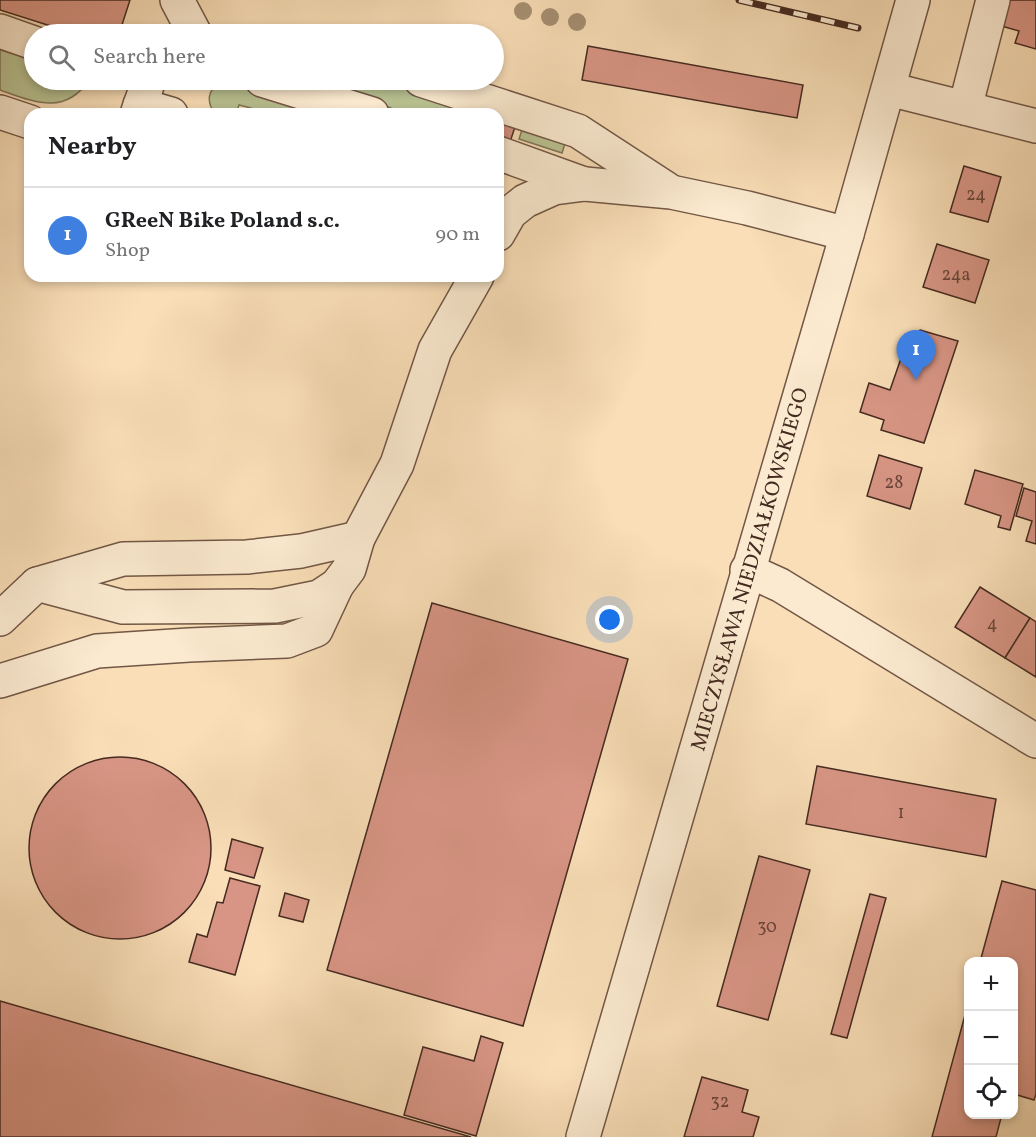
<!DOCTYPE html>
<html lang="en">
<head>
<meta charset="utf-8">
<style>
	:root { --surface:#fff; --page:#f6f6f6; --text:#202124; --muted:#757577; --line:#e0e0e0; --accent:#b45309 }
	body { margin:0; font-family:Vollkorn,serif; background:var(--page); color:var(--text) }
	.controls { position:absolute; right:18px; bottom:18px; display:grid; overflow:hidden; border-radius:12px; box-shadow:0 3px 9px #0003 }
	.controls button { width:54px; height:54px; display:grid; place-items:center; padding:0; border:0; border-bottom:2px solid var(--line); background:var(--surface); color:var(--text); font:30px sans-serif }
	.you { position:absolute; left:610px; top:620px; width:21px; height:21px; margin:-15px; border:4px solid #fff; border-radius:50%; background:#1a73e8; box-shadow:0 0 0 9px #1a73e833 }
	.badge { display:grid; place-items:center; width:39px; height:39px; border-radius:50%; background:var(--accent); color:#fff; font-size:20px; font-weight:700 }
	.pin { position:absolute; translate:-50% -50px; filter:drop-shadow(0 2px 3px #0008) }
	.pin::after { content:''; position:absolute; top:32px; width:21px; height:18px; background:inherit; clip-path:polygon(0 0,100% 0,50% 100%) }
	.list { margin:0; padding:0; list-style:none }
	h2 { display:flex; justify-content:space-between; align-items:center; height:78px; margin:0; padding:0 24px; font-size:26px }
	h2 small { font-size:20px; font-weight:400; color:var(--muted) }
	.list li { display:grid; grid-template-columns:39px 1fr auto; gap:18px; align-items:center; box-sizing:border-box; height:96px; padding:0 24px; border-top:2px solid var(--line) }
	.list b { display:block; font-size:22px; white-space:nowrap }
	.list p { margin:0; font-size:20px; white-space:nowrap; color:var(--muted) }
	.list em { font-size:20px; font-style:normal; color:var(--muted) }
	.icon { flex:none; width:33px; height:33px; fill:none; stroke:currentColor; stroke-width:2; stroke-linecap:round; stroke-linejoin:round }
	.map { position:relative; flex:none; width:1036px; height:1137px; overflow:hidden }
	.search { position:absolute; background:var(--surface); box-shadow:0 3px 9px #0003; left:24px; top:24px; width:480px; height:66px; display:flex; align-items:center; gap:15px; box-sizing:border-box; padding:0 21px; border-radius:33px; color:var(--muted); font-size:22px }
	.panel { position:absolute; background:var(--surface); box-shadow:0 3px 9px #0003; left:24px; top:108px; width:480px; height:174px; border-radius:18px }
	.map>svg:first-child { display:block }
	.green { fill:#b9c292; stroke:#7f7659; stroke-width:1.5 }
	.building { fill:#d89585; stroke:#452a20; stroke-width:1.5 }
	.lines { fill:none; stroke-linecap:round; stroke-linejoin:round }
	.minor-casing { stroke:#725746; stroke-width:36 }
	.minor { stroke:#fbead0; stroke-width:33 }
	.rail-casing { stroke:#452a20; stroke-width:7 }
	.rail { stroke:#fbead0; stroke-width:4.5; stroke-dasharray:14; stroke-linecap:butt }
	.tree { fill:#a69073 }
	.labels { text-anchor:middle; stroke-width:4.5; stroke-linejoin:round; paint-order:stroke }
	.number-label { font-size:18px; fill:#6a4539 }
	.street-label { font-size:21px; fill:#452a20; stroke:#fbead0 }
</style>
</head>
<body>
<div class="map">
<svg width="1036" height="1137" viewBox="0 0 1036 1137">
	<rect width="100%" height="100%" fill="#f9deb7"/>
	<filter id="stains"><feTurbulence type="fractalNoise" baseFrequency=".00333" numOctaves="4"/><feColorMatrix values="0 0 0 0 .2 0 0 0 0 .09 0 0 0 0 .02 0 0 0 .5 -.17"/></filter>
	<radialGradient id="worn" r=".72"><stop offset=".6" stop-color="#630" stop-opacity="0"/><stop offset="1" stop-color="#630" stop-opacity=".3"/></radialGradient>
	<g class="green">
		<path d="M0,50l34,10v20h55c-24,36 -55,22 -89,10z"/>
		<path d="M304,80h77l103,31 -1,3h-77l-33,-13z"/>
		<path d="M221,84l37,6 80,24h-88l1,-6 -12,-3 -3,9h-21c-8,-11 -9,-25 6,-30z"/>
		<path d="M522,130l21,6 24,1 -5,16 -43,-14z"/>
	</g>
	<g class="building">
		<path d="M0,0h130l-11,34h-43l-76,-24z"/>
		<path d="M1005,0h31v49l-21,-6 4,-12 -21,-6z"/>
		<path d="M588,46l215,39 -6,33 -215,-38z"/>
		<path d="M498,121l17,6 -5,15 -12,-5z"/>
		<path d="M964,166l37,11 -13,45 -38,-10z"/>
		<path d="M937,244l52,16 -14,43 -52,-16z"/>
		<path d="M920,330l38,11 -34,102 -43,-13 3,-10 -24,-8 9,-29 21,7 16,-46z"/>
		<path d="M879,455l43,13 -12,41 -43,-13z"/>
		<path d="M975,470l48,14 -13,46 -12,-3 3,-11 -36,-12z"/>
		<path d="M1024,488l12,4v52l-10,-3 6,-20 -16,-5z"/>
		<path d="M980,587l50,31 -25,40 -50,-31z"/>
		<path d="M432,603l196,56 -105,367 -196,-56z"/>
		<path d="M1030,618l6,4v55l-31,-19z"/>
		<circle cx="120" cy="848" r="91"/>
		<path d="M817,766l179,33 -10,58 -180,-33z"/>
		<path d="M232,839l31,9 -9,30 -29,-8z"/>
		<path d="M759,856l51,14 -42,150 -51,-14z"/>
		<path d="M230,878l30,8 -25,89 -46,-13 8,-28 10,3 10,-35 6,1z"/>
		<path d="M1002,881l34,9v204l-2,6 -20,-6v-132h-34z"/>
		<path d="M285,893l24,7 -6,22 -24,-6z"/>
		<path d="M870,894l16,4 -39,140 -16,-4z"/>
		<path d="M0,1001l471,136h-471z"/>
		<path d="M968,1004v110h34l-6,23h-64z"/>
		<path d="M481,1036l22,7 -27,93 -72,-21 19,-68 51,14z"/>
		<path d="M702,1077l46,13 -6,22 17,5 -6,20h-69z"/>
	</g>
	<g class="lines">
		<defs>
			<g id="minor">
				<path d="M177,0l18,34"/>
				<path d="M0,31l34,12"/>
				<path d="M262,80l110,34"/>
				<path d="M421,80l157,51 89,58"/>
				<path d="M889,89l147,37"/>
				<path d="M140,105l31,9"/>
				<path d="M965,108l28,-108"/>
				<path d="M0,112l30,10"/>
				<path d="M137,114l12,-34"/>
				<path d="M498,153l86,31"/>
				<path d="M498,234l12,-21 15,-12 29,-13 31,-4 86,8 76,16 100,26"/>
				<path d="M747,570l33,15 256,156"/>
				<path d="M37,584l86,23 152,-1 44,-9 18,-12 12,-16 9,-31"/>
				<path d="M0,619l37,-35 86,-25 124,-2 54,-6 57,-13 39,-74 38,-114 42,-74"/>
				<path d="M0,681l97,-30 92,-6 98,-4 29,-11 21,-45"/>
				<path d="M583,1137l264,-903 66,-234"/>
			</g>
		</defs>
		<use href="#minor" class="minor-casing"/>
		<use href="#minor" class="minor"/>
		<defs>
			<path id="rail" d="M739,0l119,28"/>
		</defs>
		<use href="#rail" class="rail-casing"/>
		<use href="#rail" class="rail"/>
	</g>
	<g class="tree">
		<circle cx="523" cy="11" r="9"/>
		<circle cx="550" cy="17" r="9"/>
		<circle cx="577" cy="22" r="9"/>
	</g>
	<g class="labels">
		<g class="number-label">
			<text x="976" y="200">24</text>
			<text x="956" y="280">24a</text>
			<text x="894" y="488">28</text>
			<text x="992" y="629">4</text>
			<text x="901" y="818">1</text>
			<text x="767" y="932">30</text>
			<text x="720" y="1107">32</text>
		</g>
		<g class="street-label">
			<text transform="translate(749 569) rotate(-74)" y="7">MIECZYSŁAWA NIEDZIAŁKOWSKIEGO</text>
		</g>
	</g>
	<rect width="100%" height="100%" filter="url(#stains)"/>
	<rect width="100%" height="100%" fill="url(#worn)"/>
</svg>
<div class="controls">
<button>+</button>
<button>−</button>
<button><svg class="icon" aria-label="locate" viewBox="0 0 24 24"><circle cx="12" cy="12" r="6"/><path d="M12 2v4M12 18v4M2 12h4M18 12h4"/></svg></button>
</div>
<div class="you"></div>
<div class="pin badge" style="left:916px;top:380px;background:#3f7fe0">1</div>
<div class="search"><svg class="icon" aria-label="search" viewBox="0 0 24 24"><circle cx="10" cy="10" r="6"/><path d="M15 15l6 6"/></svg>Search here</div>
<section class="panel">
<h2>Nearby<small></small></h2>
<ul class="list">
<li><span class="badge" style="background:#3f7fe0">1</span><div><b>GReeN Bike Poland s.c.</b><p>Shop</p></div><em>90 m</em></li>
</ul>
</section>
</div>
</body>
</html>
